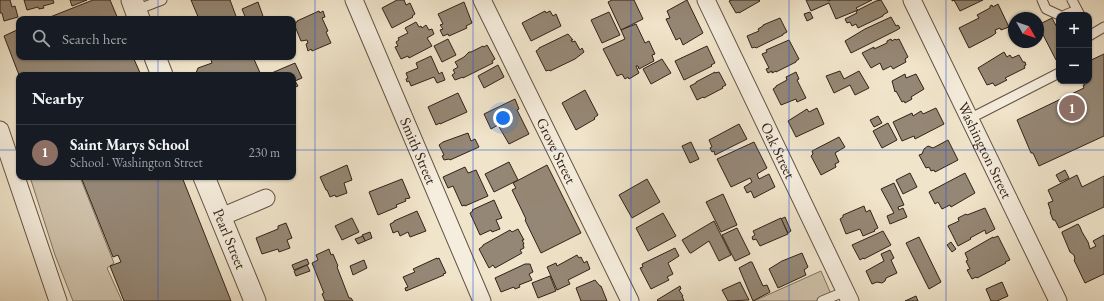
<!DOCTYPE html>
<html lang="en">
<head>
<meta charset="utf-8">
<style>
	:root { --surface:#171b24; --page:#242831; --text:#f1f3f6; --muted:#9ea1a6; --line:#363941; --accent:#c59692 }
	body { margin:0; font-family:"EB Garamond",serif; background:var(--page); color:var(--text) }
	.controls { position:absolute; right:12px; top:12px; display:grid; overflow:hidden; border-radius:8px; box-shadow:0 1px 3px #0004 }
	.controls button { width:36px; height:36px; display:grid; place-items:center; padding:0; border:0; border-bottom:1px solid var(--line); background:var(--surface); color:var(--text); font:20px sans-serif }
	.compass { position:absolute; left:1008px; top:12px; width:36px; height:36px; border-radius:50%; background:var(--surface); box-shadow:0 1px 3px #0004; rotate:130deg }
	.you { position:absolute; left:503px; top:118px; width:14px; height:14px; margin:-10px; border:3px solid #fff; border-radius:50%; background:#1a73e8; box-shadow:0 0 0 6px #1a73e833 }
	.badge { display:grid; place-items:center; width:26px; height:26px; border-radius:50%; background:var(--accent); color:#fff; font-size:13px; font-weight:700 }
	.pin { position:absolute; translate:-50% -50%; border:2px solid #fff; box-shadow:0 1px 4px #0006 }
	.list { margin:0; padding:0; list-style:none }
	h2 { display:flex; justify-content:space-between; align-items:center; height:52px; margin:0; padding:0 16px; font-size:17px }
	h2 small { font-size:13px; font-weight:400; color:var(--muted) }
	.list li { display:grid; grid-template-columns:26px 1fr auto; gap:12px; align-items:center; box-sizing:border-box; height:56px; padding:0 16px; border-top:1px solid var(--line) }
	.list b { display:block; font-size:15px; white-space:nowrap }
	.list p { margin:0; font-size:13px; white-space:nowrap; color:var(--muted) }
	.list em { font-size:13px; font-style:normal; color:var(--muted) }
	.icon { flex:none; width:22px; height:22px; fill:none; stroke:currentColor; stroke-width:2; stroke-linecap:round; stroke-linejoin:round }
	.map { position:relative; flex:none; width:1104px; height:301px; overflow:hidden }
	.search { position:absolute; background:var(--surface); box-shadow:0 1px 3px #0004; left:16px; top:16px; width:280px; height:44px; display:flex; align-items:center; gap:10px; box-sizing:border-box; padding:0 14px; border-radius:8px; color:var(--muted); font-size:15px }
	.panel { position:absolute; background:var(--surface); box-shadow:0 1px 3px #0004; left:16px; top:72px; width:280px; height:108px; border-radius:8px }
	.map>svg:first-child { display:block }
	.green { fill:#d0c3ac; stroke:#827262 }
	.building { fill:#958775; stroke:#332218 }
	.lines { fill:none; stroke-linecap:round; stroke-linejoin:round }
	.service-casing { stroke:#625244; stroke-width:11 }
	.minor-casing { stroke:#625244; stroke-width:19 }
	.tertiary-casing { stroke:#625244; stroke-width:23 }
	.service { stroke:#f5eddd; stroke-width:9 }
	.minor { stroke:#f5eddd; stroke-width:17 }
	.tertiary { stroke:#f5eddd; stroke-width:21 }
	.grid { fill:none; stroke:#1d4ed8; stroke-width:1; stroke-opacity:0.55 }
	.labels { text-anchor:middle; stroke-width:4; stroke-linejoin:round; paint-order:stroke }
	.street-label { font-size:15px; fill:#332218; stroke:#f5eddd }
</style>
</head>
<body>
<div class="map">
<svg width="1104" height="301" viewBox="0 0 1104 301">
	<rect width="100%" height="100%" fill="#f0e4ca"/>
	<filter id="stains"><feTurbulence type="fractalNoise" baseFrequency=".005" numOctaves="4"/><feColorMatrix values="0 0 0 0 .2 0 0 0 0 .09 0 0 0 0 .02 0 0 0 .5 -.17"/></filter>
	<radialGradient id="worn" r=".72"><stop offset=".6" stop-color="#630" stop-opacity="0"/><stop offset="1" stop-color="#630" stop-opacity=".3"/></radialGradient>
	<g class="green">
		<path d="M30,177h50l34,86 -7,5 15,33h-49l-18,-46z"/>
		<path d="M821,271l13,30h-80z"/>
	</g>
	<g class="building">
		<path d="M0,0h10l2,7 3,-1 3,11 -14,4 -2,-8h-2z"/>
		<path d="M24,0h29l1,3 -11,3 1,2 -5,1 -1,-2 -11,3z"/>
		<path d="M70,0h17l-15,6z"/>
		<path d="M93,0h17l8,19h-73z"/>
		<path d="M191,0h39l7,19h-38z"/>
		<path d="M397,0h7l2,5 4,-2 5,11 -3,2 1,1 -21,11 -10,-20z"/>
		<path d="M612,0h22l9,19 -22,11 -13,-28z"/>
		<path d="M687,0l16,33 -20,12 -3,-7 -4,2 -10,-21 4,-1 -3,-7z"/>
		<path d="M732,0h27l1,1 -21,12v-1l-3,1 -7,-12z"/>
		<path d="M806,0h22v1l3,-1h41l-16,8 2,2 -22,9 -7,-16 -18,8z"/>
		<path d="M881,0l7,12 -5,3v1l-25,12 -2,-4 -4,2 -2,-4 -3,1 -2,-4 12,-6 -1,-2 20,-10z"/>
		<path d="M952,0h31l-23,11 -6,-11 -2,1z"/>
		<path d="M258,2l6,17h-18l-4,-10z"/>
		<path d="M464,2l8,21 -6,3 1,2 -18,8 -1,-2 -5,2 -3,-6 3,-1 -3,-4 3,-1 -5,-10z"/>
		<path d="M998,4l11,23 -8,3 -1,-2 -5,2 1,3 -4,3 -23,12 -10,-20 20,-10 -2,-3 13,-7v-2l2,-1 1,2z"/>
		<path d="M319,11l1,2 3,-2 2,6 -3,1 6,13 -2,1 5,11 -19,8 -1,-2 -3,2 -2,-7 2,-1 -1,-3 -6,1 -7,-17 3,-2v-1z"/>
		<path d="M545,11l1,2 4,-2 3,5 3,-2 5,12 -30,15 -9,-18z"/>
		<path d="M609,12l11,23 -18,8 -11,-23z"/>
		<path d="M810,12l3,6 -6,3 -3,-7z"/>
		<path d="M891,17l5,9 2,-1 2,3 -3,2 -46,23 -6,-12 20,-12z"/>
		<path d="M780,18l7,14 -4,2v1l-27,13 -1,-1 -3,1 -5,-12 12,-5 -1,-2 5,-3v-1z"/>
		<path d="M1052,18l7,13v27l-3,2 -18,-35z"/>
		<path d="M416,22l3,5 2,-1 1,2 4,-3 3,5 3,-1 2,5 -7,4 5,8 -23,12 -1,-2 -7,3 -6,-12 3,-1 -2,-4 3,-2 -1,-2 10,-5 -3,-5z"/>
		<path d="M636,24l9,19 4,-2 6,13 -3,1 2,6 -15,8 -1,-3h-2l3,7 -10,6 -1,-2 -3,2 -3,-5 -5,2 -14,-27 22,-10 -4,-9z"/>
		<path d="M19,29v28h114l8,18h-122l-15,-39z"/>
		<path d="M568,34l5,6h-2l1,2 3,-1 5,9 2,-2 2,4 -9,7 -25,12 -1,-1 -3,1 -10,-20 3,-2v-1z"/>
		<path d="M448,39l8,16 -14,7 -8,-16z"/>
		<path d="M891,39l1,2 3,-2 1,1 3,-1 9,18 -3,2 1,3 -13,7 -2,-3 -8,4 -3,-7 -9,5 -9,-15 12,-6v2l13,-6v-2z"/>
		<path d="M789,40l10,19 -3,2v1l-20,10v-1l-4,2v-2l-4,2 -2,-4 3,-1 -7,-14 5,-2 -1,-2z"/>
		<path d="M487,45l8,14 -3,2 1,2 -30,15v-1l-8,3 -3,-5 3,-2 -2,-3 5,-3 -3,-5 9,-5 5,-5h2l12,-6 1,1z"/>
		<path d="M707,46l8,17 -4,2 1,1 -28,14 -9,-19z"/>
		<path d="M1004,52l3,5 3,-2 2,3 7,-3 4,7h2l1,3 -2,1 1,2 -20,10 2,2 -12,6 -2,-3 -6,2 -9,-17z"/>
		<path d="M1104,54v82l-65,30 -6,-13h-2l-14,-33 67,-32 -1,-3h2l-2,-4h6v-20z"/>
		<path d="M431,56l8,18 3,-2 3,8 -8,3 -3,-6 -23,9 -2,-5 -2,1 -1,-3 2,-1 -2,-5 12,-5 -2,-5z"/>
		<path d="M210,57h43l8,18h-64l-1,-2 2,-5 14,-5z"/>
		<path d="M662,59l9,14 -20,11 -8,-15z"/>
		<path d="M295,63l7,15 -7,3 3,5 -5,2v-13h-26z"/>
		<path d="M498,65l6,12 -20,11 -6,-12z"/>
		<path d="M840,71l4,8 15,-8 10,17 -14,7 -5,-10 -16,8 -8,-17z"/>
		<path d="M715,72v1l4,-1 7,13 -4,2 1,1 -19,10 -1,-1 -6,3 -7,-14 6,-3v-1z"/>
		<path d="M796,72l3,7 -2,1 9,18 -9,4 -1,-3 -15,6 -8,-16 3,-2v-1l11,-6 -1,-3z"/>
		<path d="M905,74l1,4 10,-4 8,15 -13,8 1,2 -7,4 -1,-2 -2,1 -6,-11 -1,1 -3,-11z"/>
		<path d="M585,90l13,25 -4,3 1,1 -19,11 -14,-27z"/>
		<path d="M458,93l9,19 -27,12v-1l-4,2 -8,-18z"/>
		<path d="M515,99l4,10 -2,1 12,24 -20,10 -11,-19 -7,4 -7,-15z"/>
		<path d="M817,108l7,16 -28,13 -8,-16 19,-12 2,3z"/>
		<path d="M936,108l8,16 -29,15 -1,-3 -12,5 -9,-19 17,-8 2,-1 1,3 8,-5 2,3z"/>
		<path d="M878,116l4,7 -8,4 -4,-7z"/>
		<path d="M888,123l9,17 -15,8 -9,-17z"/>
		<path d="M739,124l8,15 -32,16 -1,-4 -2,1 -2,-4 2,-1 -3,-7z"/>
		<path d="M468,133l3,8 4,-2 4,8 -29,13 -1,-1 -5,1 -2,-4 2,-1 -5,-10 4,-3z"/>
		<path d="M839,137l6,10 -10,6 4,9 -4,2 1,3 -15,8 -10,-19 2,-2 -1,-3z"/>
		<path d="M948,140l10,20 -23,12 -1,-2 -3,1 -2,-4 -3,1 -7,-13 3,-1 2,-5 4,-3 5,2z"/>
		<path d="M691,142l8,17 -9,4 -8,-17z"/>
		<path d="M754,142l13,26 -10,6 2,5 10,-5 6,13 -21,11 -3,-7 -4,2 -3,-6 8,-5 -2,-4 -19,9 -14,-28z"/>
		<path d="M509,162l9,18 -24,12 -9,-18z"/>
		<path d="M347,165l5,15 -8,3 3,10 -11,4 -1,-2 -5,2 -3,-7h-1l-6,-13z"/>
		<path d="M547,165l34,68 -40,20 -16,-33 1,-1 -14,-29 4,-2 -3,-5z"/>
		<path d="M465,167l3,6 8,-3 12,26 -23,10v-1l-3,1 -9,-20 -5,2 -5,-11z"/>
		<path d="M1065,170l4,8 -9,4 -4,-7z"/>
		<path d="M910,173l7,14 -14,7 -7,-14z"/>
		<path d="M965,173l10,20 -24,14 -1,-2 -8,4 -4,-7 -3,2 -6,-12z"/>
		<path d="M1077,175l5,12 22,-11v31l-45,21 -4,-8h-2l-3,-8h1l-3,-9 5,-2 -5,-11z"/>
		<path d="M81,177h101l49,124h-107l-14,-35 11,-4 -3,-7 -5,2z"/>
		<path d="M402,179l8,19 -5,1 1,2 -10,4 1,2 -19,8 -9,-23z"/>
		<path d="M647,179l13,23 -28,16 -13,-23z"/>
		<path d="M894,183l10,22 -6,2 1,3 4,-2 4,9 -17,7 -3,-8 7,-3 -13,-24z"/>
		<path d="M723,194l14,31 -16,7 -15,-30z"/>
		<path d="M494,200l8,18 -6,2 4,9 -8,3 -1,-2 -11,5 -10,-22 3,-2 -1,-1z"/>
		<path d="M864,206l2,6 4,-2 8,18 -4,2 1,1 -12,5 -3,-7 -14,5 -6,-15 3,-2v-2z"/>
		<path d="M985,208l10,21 -9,5 -1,-4 -15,8 1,1 -13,7 -10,-20 11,-5 -1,-3 8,-4 1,1z"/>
		<path d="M417,211l9,20 -16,6 -2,-5 -8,4 -2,-5 -5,2 -3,-9 4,-2v-1z"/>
		<path d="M663,213l13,23 -28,15 -12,-23z"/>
		<path d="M785,217l6,14 -3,2 -7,-14z"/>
		<path d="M352,218l7,14 -17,8 -7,-14z"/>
		<path d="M781,218l7,16 -28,12 -4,-7 -3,1 -1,-3 3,-2 -2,-4z"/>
		<path d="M714,221l17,34 -12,6 -10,-20 -18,12h-1l-8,-13z"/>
		<path d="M286,223l6,15 -5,2 3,8 -11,4 -1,-3 -16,5 -6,-16 22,-9v-3z"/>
		<path d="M1078,224l2,3 2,5 6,10 2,7 6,-3 -3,-5 11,-6v39l-19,9 -11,-23 1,-1 -1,-4 -4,-3 -8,-19v-1z"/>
		<path d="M737,228l13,26 -15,7 -13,-26z"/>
		<path d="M518,229l6,11h-2l2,4h-1l1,4 -4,2 2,3 -27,15 -2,-3 -4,3 -10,-19 4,-3v-1l27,-15 2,2z"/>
		<path d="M883,231l8,14 -27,14 -1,-1 -3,2 -8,-15z"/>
		<path d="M370,232l2,6 -7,3 -3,-6z"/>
		<path d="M363,236l2,5 -7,3 -3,-5z"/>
		<path d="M998,236l12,24 -5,2 1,1 -29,15 -1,-1 -4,2 -5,-9 3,-1 -4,-8 2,-1 -3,-7 28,-16v1z"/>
		<path d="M919,237l22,45 -12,7 -23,-46z"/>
		<path d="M951,242l5,7 -4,3 -5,-7z"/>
		<path d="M675,248l4,8 -11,7 5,11 -6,3 2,3 -18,9 -11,-21 3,-1 -1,-3z"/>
		<path d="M329,249l2,6 2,-1 5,12 -1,1 12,31h2l2,3h-28l-3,-7 2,-1 -12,-30 6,-3 -2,-5z"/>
		<path d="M890,250l4,8 -3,2 6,13 -11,5 -1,3 -3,2 -5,-1 -5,2 -6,-13 18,-10 -3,-7z"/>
		<path d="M802,253l6,14 -4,3 2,5 -28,13 -9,-19 13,-8z"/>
		<path d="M577,255l2,3 2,-1 3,6 3,-2 3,8 -22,11 2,4 -13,6 -10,-23 9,-4 1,3z"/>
		<path d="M437,258v1l2,-1 7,15 -3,1 1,1 -38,16 -1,-3 3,-1 -5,-10 12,-5 -2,-3z"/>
		<path d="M307,259l2,5 -15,6 -2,-5z"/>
		<path d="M364,260l3,8 -14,7 -3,-9z"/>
		<path d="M750,262h2l11,24 4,-1 3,7 -17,9 -14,-33z"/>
		<path d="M525,264h5l3,8 -4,2 3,6 -13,5 1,2 -5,2 -1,-2 -13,5 -6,-14z"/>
		<path d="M307,265l3,6 -14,5 -2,-5z"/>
		<path d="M550,276l6,15 -18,7 -6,-15z"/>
		<path d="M595,280l5,6h1l6,15h-26l-5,-13z"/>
		<path d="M740,282l9,18 -21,1 -6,-11z"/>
		<path d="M1002,282l6,14 -11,5h-6l-5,-12z"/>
		<path d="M680,286l1,3 -2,1 4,6h-1l2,5h-26l-1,-1z"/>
		<path d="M916,296l2,5h-13z"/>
	</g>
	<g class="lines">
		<defs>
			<g id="service">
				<path d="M1042,0l4,9 13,6"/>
				<path d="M1072,0l8,15"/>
				<path d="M136,10l26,-10"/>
				<path d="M1065,15l12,-5"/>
				<path d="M1089,36l15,-9"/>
				<path d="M969,119l90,-46"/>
				<path d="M822,301l24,-10"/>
			</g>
			<g id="minor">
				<path id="s1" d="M354,0l128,301"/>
				<path id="s2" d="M482,0l148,301"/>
				<path id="s3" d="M706,0l144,301"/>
				<path id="s4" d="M912,0l146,301"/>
				<path d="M0,130l58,171"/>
				<path d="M221,217l45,-19"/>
			</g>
			<g id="tertiary">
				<path d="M132,0l7,19"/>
				<path d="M155,57l7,18"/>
				<path id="s5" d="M204,177l51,124"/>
			</g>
		</defs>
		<use href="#service" class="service-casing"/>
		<use href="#minor" class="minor-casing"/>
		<use href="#tertiary" class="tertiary-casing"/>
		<use href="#service" class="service"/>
		<use href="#minor" class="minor"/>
		<use href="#tertiary" class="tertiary"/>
	</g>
	<path class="grid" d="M158,0v19M315,0v301M473,0v301M631,0v301M789,0v301M946,0v301M158,57v18M0,150h19M293,150h811M158,177v124"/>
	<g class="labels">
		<g class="street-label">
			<text dy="5" stroke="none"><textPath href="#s2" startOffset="168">Grove Street</textPath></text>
			<text dy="5" stroke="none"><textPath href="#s3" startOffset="167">Oak Street</textPath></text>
			<text dy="5" stroke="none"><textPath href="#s1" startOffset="164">Smith Street</textPath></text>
			<text dy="5" stroke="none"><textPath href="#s4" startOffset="167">Washington Street</textPath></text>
			<text dy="5" stroke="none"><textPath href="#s5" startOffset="67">Pearl Street</textPath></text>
		</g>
	</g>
	<rect width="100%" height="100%" filter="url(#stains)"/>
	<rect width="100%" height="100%" fill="url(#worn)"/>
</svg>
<div class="controls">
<button>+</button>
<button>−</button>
</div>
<svg class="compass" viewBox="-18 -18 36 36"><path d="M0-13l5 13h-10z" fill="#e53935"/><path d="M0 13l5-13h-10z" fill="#9ea1a6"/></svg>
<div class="you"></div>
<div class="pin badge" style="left:1072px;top:108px;background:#8d6e63">1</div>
<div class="search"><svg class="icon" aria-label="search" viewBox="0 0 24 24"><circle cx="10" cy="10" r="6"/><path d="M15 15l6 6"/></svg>Search here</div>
<section class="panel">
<h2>Nearby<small></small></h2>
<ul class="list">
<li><span class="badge" style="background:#8d6e63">1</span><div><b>Saint Marys School</b><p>School · Washington Street</p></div><em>230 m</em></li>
</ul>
</section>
</div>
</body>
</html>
